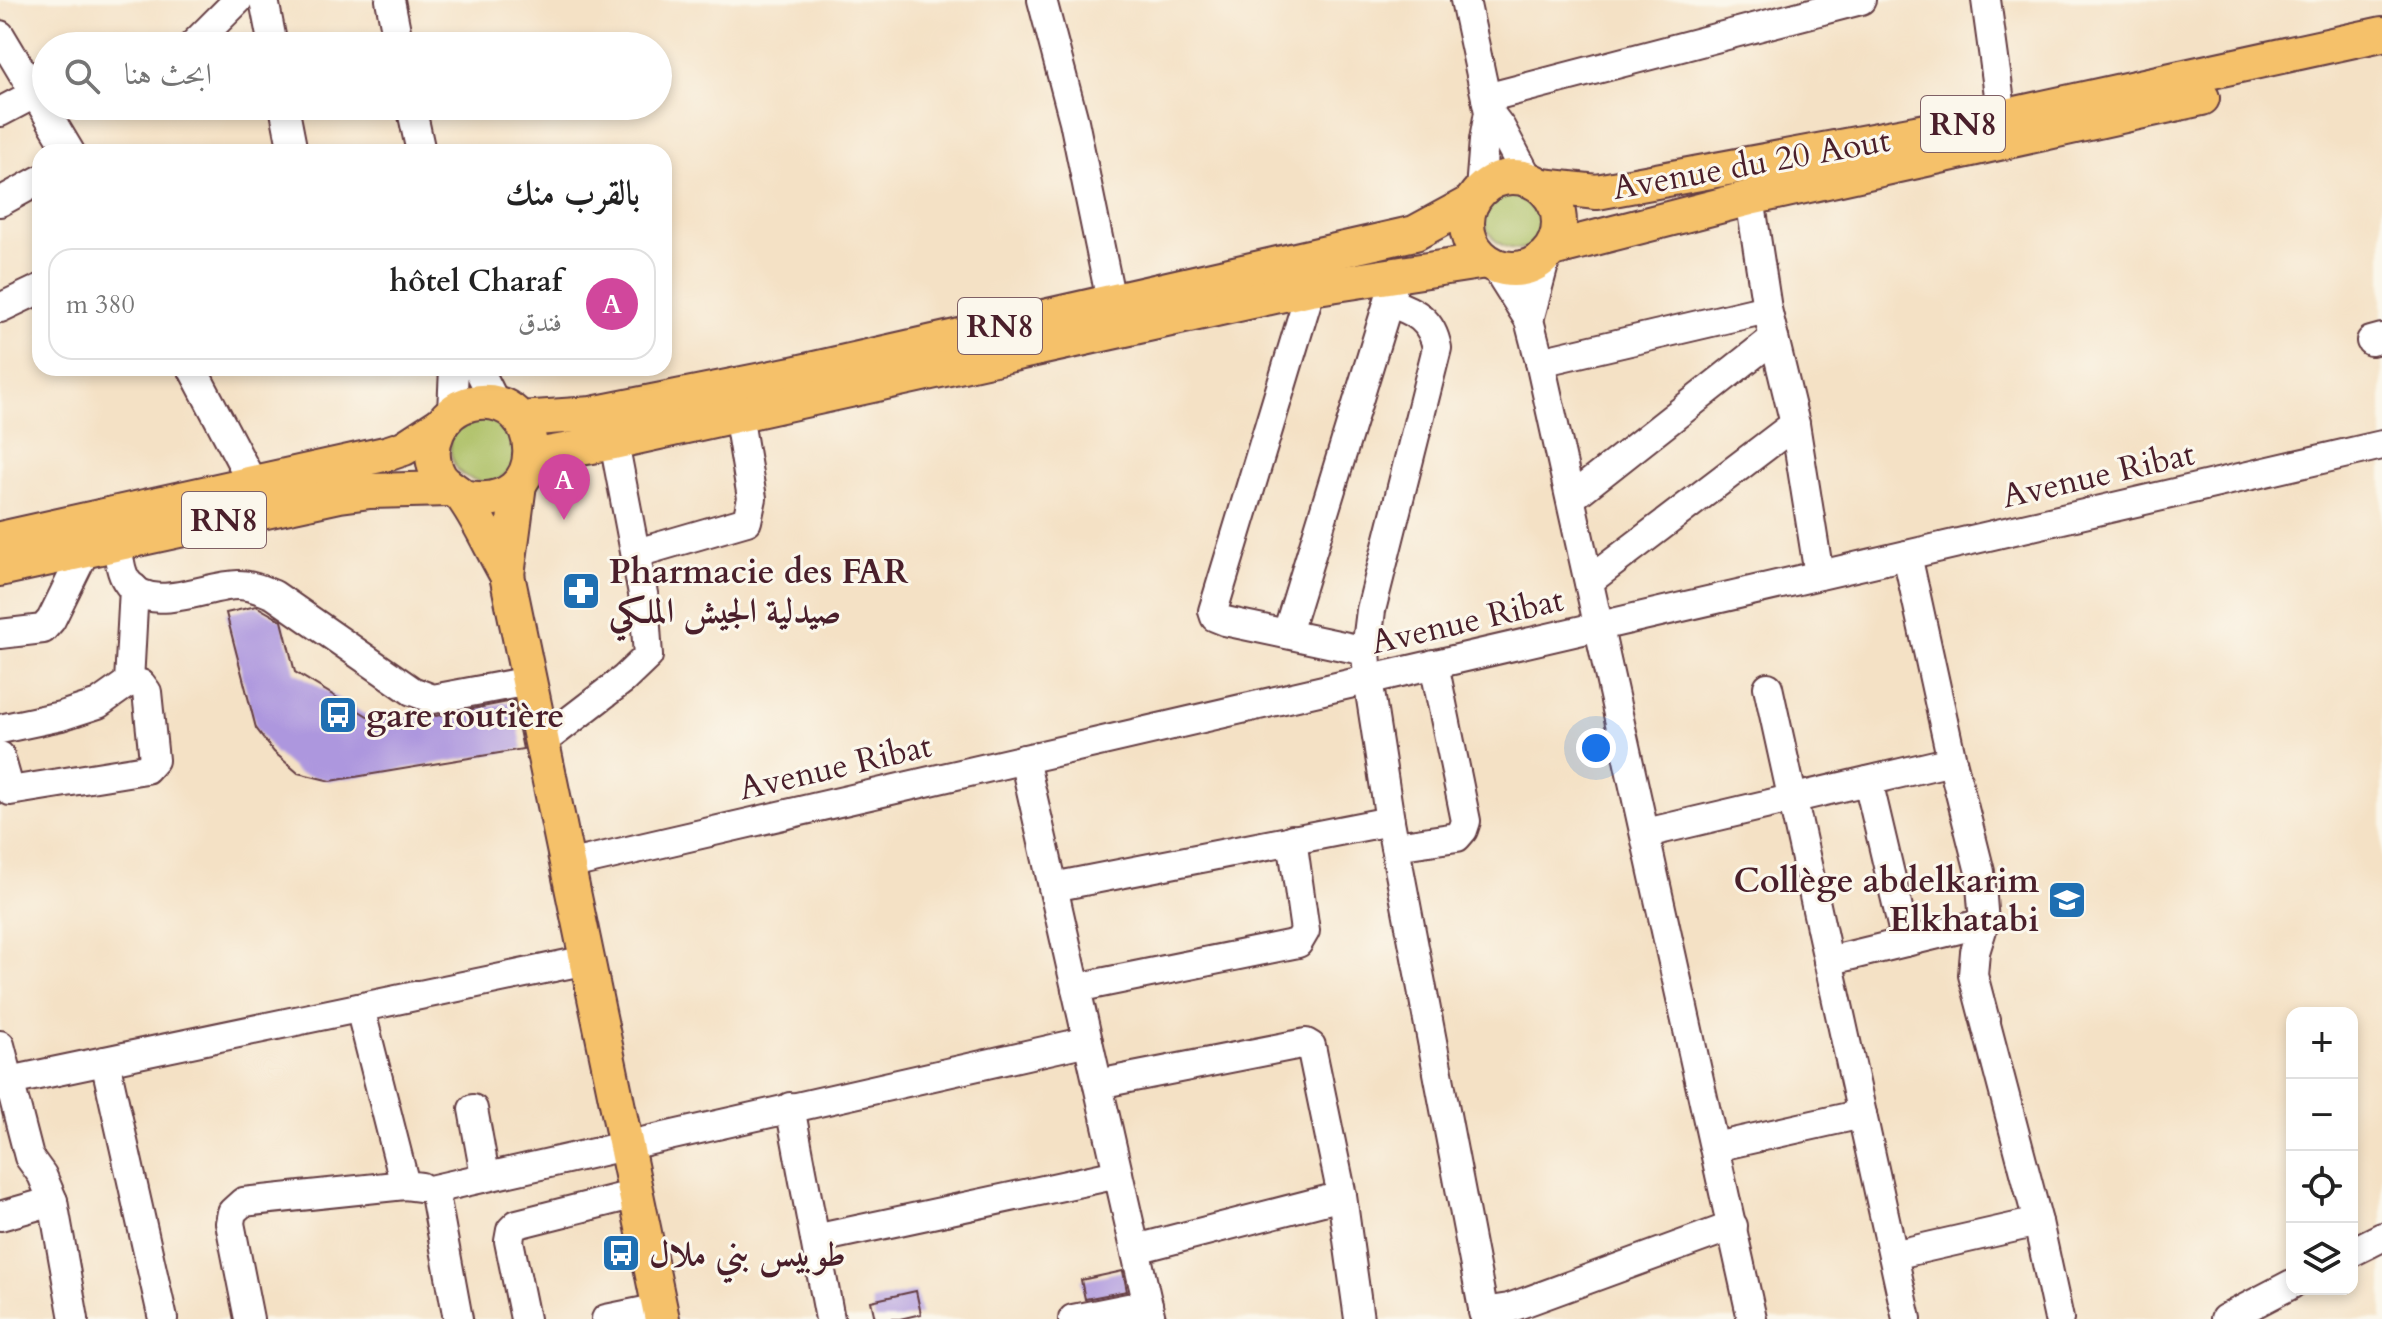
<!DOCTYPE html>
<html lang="ar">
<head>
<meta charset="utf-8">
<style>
	:root { --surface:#fff; --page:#f6f6f6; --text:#222; --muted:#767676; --line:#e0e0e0; --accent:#ea580c }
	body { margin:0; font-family:Cardo,Amiri,serif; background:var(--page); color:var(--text); direction:rtl }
	.controls { position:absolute; right:24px; bottom:24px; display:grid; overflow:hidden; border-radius:16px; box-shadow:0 4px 12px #0003 }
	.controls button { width:72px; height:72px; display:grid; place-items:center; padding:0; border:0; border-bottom:2px solid var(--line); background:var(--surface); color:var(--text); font:40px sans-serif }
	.you { position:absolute; left:1596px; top:748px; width:28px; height:28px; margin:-20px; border:6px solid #fff; border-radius:50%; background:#1a73e8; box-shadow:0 0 0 12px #1a73e833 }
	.badge { display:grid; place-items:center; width:52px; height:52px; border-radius:50%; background:var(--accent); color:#fff; font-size:26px; font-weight:700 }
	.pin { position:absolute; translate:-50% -66px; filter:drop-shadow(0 2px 4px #0008) }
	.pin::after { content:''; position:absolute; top:42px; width:28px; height:24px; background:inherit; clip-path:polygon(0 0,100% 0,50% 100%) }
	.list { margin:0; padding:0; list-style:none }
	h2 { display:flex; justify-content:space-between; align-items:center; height:104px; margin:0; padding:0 32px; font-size:34px }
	h2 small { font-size:26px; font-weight:400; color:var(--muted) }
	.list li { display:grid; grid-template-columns:52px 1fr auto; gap:24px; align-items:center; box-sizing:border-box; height:112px; margin:0 16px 16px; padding:0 16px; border:2px solid var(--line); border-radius:24px }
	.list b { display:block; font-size:30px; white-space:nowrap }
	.list p { margin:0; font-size:26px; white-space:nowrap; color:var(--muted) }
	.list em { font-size:26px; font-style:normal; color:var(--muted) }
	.icon { flex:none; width:44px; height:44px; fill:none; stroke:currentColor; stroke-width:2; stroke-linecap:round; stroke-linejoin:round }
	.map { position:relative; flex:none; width:2382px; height:1319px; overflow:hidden; direction:ltr }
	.search { position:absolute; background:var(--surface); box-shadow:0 4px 12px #0003; left:32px; top:32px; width:640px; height:88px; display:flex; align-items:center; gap:20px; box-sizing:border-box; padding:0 28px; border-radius:44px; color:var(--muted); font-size:30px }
	.panel { position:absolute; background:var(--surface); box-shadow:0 4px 12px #0003; left:32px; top:144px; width:640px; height:232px; border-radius:24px; direction:rtl }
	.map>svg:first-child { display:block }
	.green { fill:#acbf63; stroke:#7b6f47; stroke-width:2 }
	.building { fill:#ad97de }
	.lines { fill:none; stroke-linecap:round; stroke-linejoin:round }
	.minor-casing { stroke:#643c42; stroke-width:32 }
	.major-casing { stroke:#643c42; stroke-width:38 }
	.minor { stroke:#fff; stroke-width:28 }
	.major { stroke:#f5c16b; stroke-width:34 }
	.labels { text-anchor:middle; stroke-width:6; stroke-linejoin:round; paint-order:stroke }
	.shield { fill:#fbf7ec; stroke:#7f6065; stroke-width:2 }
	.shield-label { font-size:32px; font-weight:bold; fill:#4a1f2b }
	.street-label { font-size:34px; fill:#4a1f2b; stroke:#fbf7ec }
	.poi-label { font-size:34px; font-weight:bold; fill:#4a1f2b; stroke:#fbf7ec; text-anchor:start }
</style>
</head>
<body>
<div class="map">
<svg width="2382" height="1319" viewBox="0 0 2382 1319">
	<rect width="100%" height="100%" fill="#fbf7ec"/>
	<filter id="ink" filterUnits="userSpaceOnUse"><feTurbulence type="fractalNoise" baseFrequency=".0125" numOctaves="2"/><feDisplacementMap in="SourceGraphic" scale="16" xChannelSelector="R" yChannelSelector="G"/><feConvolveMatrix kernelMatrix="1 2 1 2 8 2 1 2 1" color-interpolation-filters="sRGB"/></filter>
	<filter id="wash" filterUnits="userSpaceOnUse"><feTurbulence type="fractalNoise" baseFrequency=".006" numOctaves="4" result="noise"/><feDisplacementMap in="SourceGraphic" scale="32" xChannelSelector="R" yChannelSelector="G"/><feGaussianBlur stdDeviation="1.8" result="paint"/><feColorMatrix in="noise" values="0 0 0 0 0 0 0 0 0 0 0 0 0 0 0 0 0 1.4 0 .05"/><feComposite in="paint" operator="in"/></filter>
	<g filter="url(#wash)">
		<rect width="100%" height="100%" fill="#f4e1c5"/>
		<g class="green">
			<circle cx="1518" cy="215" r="34"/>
			<path d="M490,406l35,51 -30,26c-36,-2 -47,-14 -45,-51z"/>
		</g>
		<g id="blocks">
			<g class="building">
				<path d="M256,606l26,15 13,51 79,48 45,-8 17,4 77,-15 10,48 -192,32 -33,-8 -24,-21 -18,-24 -30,-115z"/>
				<path d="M1123,1271l4,20 -42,8 -4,-19z"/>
				<path d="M916,1291l5,23 -21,5h-25l-4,-18z"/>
			</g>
		</g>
	</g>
	<g filter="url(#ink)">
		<use href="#blocks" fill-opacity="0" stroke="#643c42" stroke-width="2"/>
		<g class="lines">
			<defs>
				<g id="minor">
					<path d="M264,0l9,46"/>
					<path d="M390,0l9,46"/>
					<path d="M1042,0l32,121 37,180"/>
					<path d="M1465,0l24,112 -5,28 -4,50"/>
					<path d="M1986,0l16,117"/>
					<path d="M0,35l70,117"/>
					<path d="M192,46l46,-46"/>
					<path d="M1486,98l375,-98"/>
					<path d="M284,106l9,46"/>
					<path d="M411,106l10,46"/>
					<path d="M0,112l36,-19"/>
					<path d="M1489,112l12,16 28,52"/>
					<path d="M1750,198l17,111 28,115 24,151"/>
					<path d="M0,202l40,-22"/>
					<path d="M1495,266l34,54 11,42 212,957"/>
					<path d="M1311,288l-98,323 2,6 10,4 141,30"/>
					<path d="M1390,303c25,8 42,17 47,45l-66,262 -5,41 2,28 22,142 95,498"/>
					<path d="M0,308l40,-19"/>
					<path d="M1529,320l17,-63"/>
					<path d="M2371,341l11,-3"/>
					<path d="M1540,362l227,-53"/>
					<path d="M192,368l61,116"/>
					<path d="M478,368l18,36"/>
					<path d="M452,412l2,-44"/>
					<path d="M1571,498l203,-160"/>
					<path d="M117,544c2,11 3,27 9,36 22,37 80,5 112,5 13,0 24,5 36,10l138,96 21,8 96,-18"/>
					<path d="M637,553l110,-32 5,-23 -14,-84"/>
					<path d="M1907,555l45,206 28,111 4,51 -9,29 -2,23 65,247 21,97"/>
					<path d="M1589,581l206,-157"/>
					<path d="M1287,633l106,-346"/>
					<path d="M0,634l43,-5 8,-9 34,-69"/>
					<path d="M1768,687l139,632"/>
					<path d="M0,729l61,-13 37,-12 31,-22 5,-94"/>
					<path d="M542,742l82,-63 24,-23 -4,-57 -30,-157"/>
					<path d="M0,756l10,35 136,-22 8,-9 -7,-68 -6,-8 -12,-2"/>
					<path d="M1024,759l127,560"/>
					<path d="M1868,781l38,161"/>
					<path d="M1646,833l306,-72"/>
					<path d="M1395,846l62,-9 6,-7 3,-9 -32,-157"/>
					<path d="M567,865l1815,-420"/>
					<path d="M1053,887l337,-66"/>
					<path d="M1828,961l156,-38"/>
					<path d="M1076,988l222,-45 7,-12 -13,-92"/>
					<path d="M360,1008l45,177 16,2"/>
					<path d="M0,1045l29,112 13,18 11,26 21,118"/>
					<path d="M105,1061l58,258"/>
					<path d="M0,1083l587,-123"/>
					<path d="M1098,1084l208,-41 5,3 31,150 -206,53"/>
					<path d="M790,1107l40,212"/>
					<path d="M473,1109l12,66"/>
					<path d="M1715,1147l147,-33"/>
					<path d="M1342,1196l17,123"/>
					<path d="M0,1216l53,-15"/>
					<path d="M815,1239l303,-65"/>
					<path d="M2352,1252l30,-15"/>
					<path d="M1893,1255l145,-33"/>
					<path d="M1483,1312l26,-4 224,-82"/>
					<path d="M249,1319l-19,-96 2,-11 11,-10 162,-17"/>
					<path d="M458,1319l-24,-130 654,-148"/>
					<path d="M525,1319l-16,-78 2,-11 6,-6 119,-30"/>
					<path d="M606,1319l54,-11"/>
					<path d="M1073,1319l75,-15"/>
					<path d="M2225,1319l67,-35"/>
				</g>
				<g id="major">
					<circle cx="1513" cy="223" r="46"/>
					<path d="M1542,186l55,6 405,-75 380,-83"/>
					<path d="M1552,249l198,-51 452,-100"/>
					<path d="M520,419l72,-5 200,-40 623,-141 57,-31"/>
					<path d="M531,457l83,-15 697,-154 175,-27"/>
					<path d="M464,497c90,20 84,-109 8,-94 -32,7 -49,45 -33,73 6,11 20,14 26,24 16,23 28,51 42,75l155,744"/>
					<path d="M0,539l389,-86 15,-5 37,-24"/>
					<path d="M0,569l340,-74 30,-4 80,-2"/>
					<path d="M507,575l12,-91"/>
				</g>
			</defs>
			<use href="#minor" class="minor-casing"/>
			<use href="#major" class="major-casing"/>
			<use href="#minor" class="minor"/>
			<use href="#major" class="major"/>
		</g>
	</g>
	<defs>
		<symbol id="pharmacy-square" viewBox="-11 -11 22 22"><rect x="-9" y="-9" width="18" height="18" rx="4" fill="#1f6fb2" stroke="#fbf7ec"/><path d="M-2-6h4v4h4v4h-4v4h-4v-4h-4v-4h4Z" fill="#fff"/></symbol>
		<symbol id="bus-square" viewBox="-11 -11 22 22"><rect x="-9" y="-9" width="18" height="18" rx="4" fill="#1f6fb2" stroke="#fbf7ec"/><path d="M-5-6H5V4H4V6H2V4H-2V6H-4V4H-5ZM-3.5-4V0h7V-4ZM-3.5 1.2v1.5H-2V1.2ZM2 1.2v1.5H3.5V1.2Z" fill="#fff"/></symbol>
		<symbol id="university-square" viewBox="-11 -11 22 22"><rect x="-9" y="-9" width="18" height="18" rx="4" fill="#1f6fb2" stroke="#fbf7ec"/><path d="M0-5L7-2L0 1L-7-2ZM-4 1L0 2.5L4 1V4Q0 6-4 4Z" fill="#fff"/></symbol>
	</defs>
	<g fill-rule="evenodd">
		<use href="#pharmacy-square" x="559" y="569" width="44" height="44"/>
		<use href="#bus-square" x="316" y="693" width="44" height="44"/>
		<use href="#university-square" x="2045" y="878" width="44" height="44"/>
		<use href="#bus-square" x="599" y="1231" width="44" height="44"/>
	</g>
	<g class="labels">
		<g class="shield">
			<rect x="1921" y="96" width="84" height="56" rx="6"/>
			<rect x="958" y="298" width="84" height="56" rx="6"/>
			<rect x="182" y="492" width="84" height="56" rx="6"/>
		</g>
		<g class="shield-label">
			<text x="1963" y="135">RN8</text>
			<text x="1000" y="337">RN8</text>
			<text x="224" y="531">RN8</text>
		</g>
		<g class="street-label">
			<text transform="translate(1751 163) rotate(-10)" y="12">Avenue du 20 Aout</text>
			<text transform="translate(2098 474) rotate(-13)" y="12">Avenue Ribat</text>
			<text transform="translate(1467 620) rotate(-13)" y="12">Avenue Ribat</text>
			<text transform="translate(835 766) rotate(-13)" y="12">Avenue Ribat</text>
		</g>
		<g class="poi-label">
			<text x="609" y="583">Pharmacie des FAR<tspan x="609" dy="39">صيدلية الجيش الملكي</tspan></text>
			<text x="366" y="727">gare routière</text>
			<text x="2039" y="892" text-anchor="end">Collège abdelkarim<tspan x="2039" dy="39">Elkhatabi</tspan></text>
			<text x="649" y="1265">طوبيس بني ملال</text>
		</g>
	</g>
</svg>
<div class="controls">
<button>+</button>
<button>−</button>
<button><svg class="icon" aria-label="locate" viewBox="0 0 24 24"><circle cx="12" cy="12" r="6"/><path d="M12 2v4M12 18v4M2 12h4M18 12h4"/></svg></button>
<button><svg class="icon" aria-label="layers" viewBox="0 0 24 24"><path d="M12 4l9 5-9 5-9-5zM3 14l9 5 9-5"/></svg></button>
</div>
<div class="you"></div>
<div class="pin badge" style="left:564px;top:520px;background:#d1479c">A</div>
<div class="search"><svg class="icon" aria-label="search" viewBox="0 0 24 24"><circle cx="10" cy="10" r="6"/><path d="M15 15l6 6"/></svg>ابحث هنا</div>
<section class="panel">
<h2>بالقرب منك<small></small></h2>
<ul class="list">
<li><span class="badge" style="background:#d1479c">A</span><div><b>hôtel Charaf</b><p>فندق</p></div><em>380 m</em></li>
</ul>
</section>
</div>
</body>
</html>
